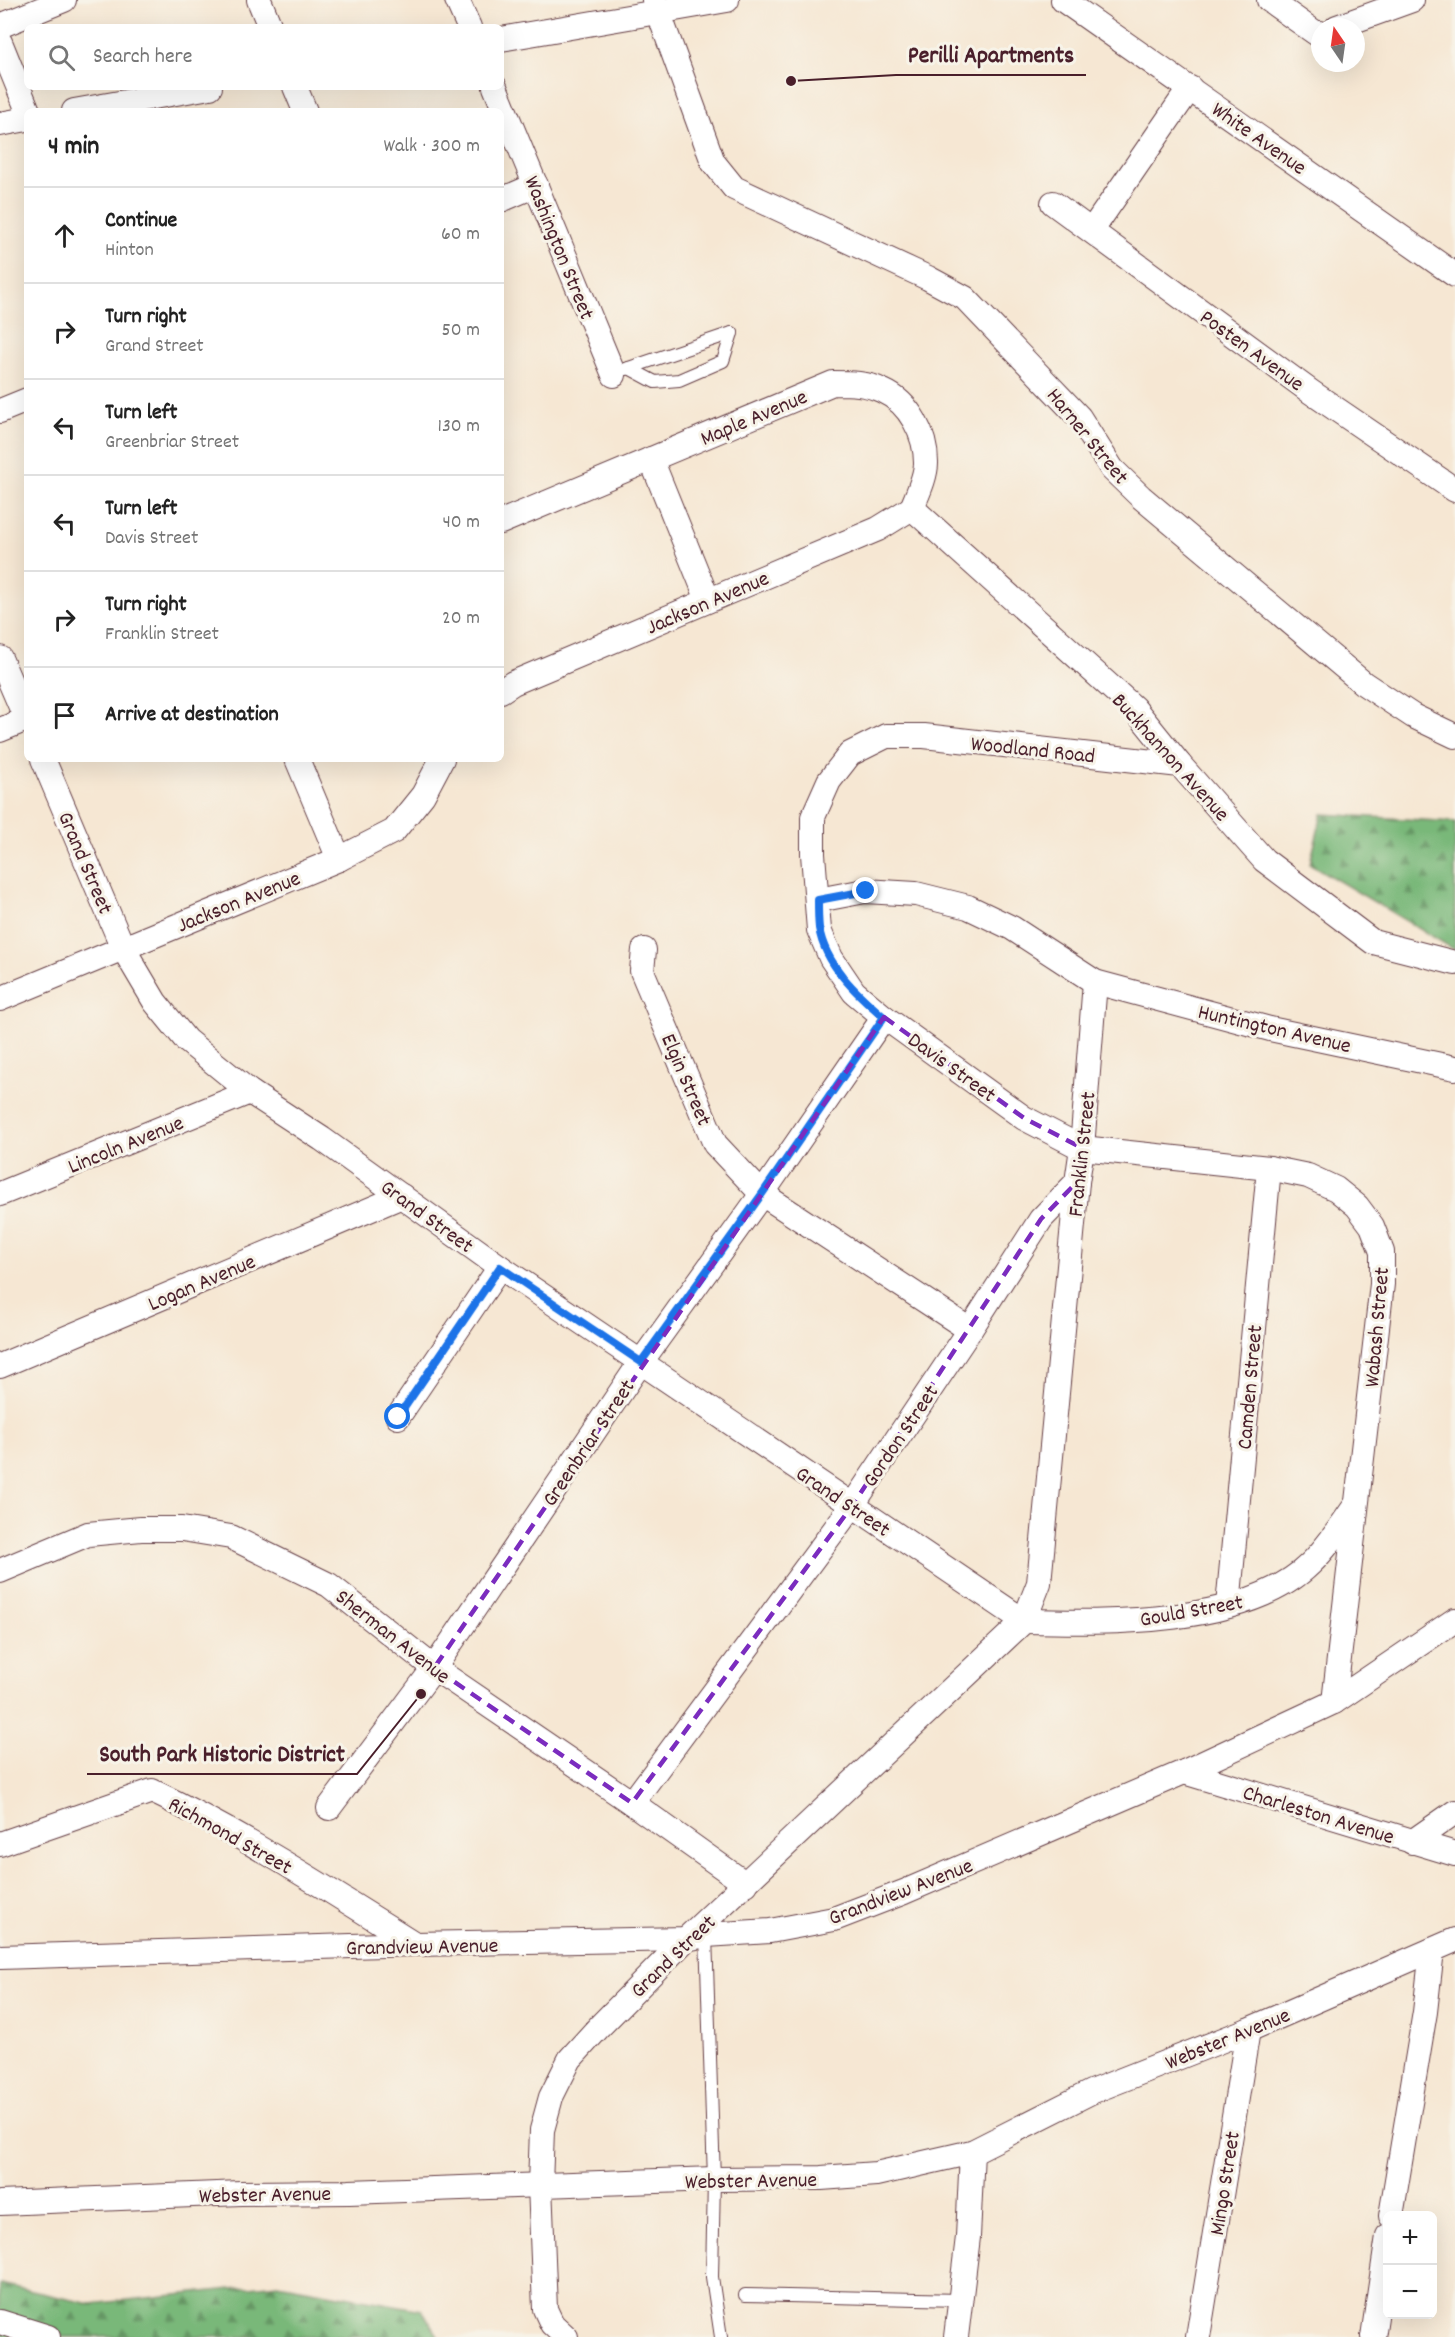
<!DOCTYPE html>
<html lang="en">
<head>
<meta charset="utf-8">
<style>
	:root { --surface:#fff; --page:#f6f6f6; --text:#222; --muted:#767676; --line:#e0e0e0 }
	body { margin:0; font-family:Dekko,sans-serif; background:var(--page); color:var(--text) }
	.controls { position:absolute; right:18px; bottom:18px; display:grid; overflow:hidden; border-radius:9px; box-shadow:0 6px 24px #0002 }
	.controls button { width:54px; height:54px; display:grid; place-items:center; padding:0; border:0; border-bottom:2px solid var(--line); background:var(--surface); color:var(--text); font:30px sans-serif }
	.compass { position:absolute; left:1311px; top:18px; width:54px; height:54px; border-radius:50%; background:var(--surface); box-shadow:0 6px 24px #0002; rotate:347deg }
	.stop { position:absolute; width:18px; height:18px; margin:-14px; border:4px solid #1a73e8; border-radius:50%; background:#fff }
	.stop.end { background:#1a73e8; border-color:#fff; box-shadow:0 2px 6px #0008 }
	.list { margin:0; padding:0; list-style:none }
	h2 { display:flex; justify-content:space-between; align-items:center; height:78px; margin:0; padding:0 24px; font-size:26px }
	h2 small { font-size:20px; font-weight:400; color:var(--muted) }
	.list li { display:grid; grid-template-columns:39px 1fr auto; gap:18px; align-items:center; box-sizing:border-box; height:96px; padding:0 24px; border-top:2px solid var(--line) }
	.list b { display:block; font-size:22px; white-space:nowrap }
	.list p { margin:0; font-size:20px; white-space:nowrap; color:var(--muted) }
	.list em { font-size:20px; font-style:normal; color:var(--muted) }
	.icon { flex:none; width:33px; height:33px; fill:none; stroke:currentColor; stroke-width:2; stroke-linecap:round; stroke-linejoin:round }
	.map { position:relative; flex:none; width:1455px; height:2337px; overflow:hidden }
	.search { position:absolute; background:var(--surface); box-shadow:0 6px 24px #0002; left:24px; top:24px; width:480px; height:66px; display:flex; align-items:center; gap:15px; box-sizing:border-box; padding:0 21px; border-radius:9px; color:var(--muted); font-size:22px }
	.panel { position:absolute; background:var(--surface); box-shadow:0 6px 24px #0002; left:24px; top:108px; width:480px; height:654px; border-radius:9px }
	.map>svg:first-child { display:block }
	.forest { fill:url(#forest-firs); stroke:#626c52; stroke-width:1.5 }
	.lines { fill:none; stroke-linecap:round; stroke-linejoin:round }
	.service-casing { stroke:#643d44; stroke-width:14 }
	.minor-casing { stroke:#643d44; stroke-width:26 }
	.service { stroke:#fff; stroke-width:12 }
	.minor { stroke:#fff; stroke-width:24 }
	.route { stroke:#1a73e8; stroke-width:8 }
	.marked { fill:none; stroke:#7b2cbf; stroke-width:4.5; stroke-dasharray:12 8; stroke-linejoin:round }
	.labels { text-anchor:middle; stroke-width:6; stroke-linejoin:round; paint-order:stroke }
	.street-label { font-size:22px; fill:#4a1f2b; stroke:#f7f3e8 }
	.leader { fill:none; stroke:#4a1f2b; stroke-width:2 }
	.callout-dot { fill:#4a1f2b; stroke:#f7f3e8; stroke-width:2 }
	.callout-label { font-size:24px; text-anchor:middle; font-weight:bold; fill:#4a1f2b; stroke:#f7f3e8; stroke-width:6; stroke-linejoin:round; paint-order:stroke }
</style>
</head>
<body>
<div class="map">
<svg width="1455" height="2337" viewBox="0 0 1455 2337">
	<defs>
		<pattern id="forest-firs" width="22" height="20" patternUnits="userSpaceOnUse" patternTransform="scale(1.5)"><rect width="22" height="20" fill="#79b879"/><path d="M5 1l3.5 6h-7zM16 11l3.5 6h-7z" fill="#659563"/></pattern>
	</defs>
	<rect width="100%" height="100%" fill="#f7f3e8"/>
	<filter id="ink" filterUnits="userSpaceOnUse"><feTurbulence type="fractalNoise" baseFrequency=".0167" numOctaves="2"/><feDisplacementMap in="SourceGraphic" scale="12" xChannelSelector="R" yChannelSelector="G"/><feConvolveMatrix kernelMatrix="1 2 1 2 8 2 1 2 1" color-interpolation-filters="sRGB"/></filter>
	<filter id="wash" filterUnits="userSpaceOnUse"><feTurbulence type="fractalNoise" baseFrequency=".008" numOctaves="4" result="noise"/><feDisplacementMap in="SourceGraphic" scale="24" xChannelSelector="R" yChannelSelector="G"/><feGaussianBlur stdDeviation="1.35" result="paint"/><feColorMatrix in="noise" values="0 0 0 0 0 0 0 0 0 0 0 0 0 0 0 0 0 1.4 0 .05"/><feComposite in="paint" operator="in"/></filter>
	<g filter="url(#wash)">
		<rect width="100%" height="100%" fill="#f6e7d3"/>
		<g class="forest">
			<path d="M1322,814l133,8v128l-145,-86z"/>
			<path d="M0,2284l91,20 187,-20 144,26 17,27h-439z"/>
		</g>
	</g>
	<g filter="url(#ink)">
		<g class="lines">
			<defs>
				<g id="service">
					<path d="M629,368l26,14 24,-2 44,-19 9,-28"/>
					<path d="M626,369l106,-36"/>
					<path d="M706,1935l8,244 -2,98 9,60"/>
					<path d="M745,2295l215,5"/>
				</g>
				<g id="minor">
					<path d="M259,0l11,27"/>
					<path d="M457,0l12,27"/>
					<path d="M654,0l59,162 21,26 194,90 37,20 114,119 33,52 29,28 222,186 50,33 42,20"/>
					<path d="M1063,0l392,275"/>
					<path d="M1269,0l48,34 3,-1"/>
					<path d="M0,26l64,-26"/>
					<path d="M1337,27l75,-27"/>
					<path d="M501,39l226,-39"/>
					<path d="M0,42l28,69"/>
					<path d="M295,87l10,24"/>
					<path d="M495,87l119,288"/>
					<path d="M74,111l136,-24"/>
					<path d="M0,124l27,-5"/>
					<path d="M501,200l35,-15"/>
					<path d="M1053,203l258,189 144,98"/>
					<path d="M1092,230l98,-142"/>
					<path d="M0,411l27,-11"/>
					<path d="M651,459l57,141"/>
					<path d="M912,508l222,200 46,57 84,95 109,82 82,21"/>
					<path d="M501,522l332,-139c17,0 35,0 50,8 27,12 43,44 43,72 0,14 -9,32 -14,45"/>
					<path d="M0,658l27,63"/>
					<path d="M501,691l12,-8 365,-154 34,-21"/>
					<path d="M0,730l27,-11"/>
					<path d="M43,759l80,189 32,54 31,38 64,52 72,47 178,128 524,354"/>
					<path d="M297,759l42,100"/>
					<path d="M1180,765l-256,-29h-38l-36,18 -21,27 -16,36v37l6,76 12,28 23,34 30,25 140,101 58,30 187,20 39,8 28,13 21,17 15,20 10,26v32l-48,418"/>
					<path d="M818,900l47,-9 51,3 52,13 44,21 83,54 175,47 185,39"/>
					<path d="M644,950l-2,21 73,173 47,50 208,136"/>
					<path d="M0,999l339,-140 55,-28 29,-36 19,-36"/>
					<path d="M0,1194l250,-102"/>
					<path d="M0,1366l402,-170"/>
					<path d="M398,1417l102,-150"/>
					<path d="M0,1571l88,-37 53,-5h41l49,8 98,48 105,83 198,135 114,81"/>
					<path d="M1228,1606l41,-438"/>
					<path d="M1024,1621c83,2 223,5 286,-57 17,-16 32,-39 45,-58"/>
					<path d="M1184,1772l271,82"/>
					<path d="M632,1803l220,-297 118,-176 71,-111 36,-37"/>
					<path d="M329,1808l105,-140 207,-306 121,-168 122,-177"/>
					<path d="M1412,1842l43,-30"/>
					<path d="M0,1844l152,-53c92,44 177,99 263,153"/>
					<path d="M0,1957l415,-13 271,-5 20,-4 64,-4 64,-12 70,-27 280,-120 150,-70 121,-82"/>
					<path d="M0,2203l241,-10 108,-1 365,-13 107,-1 55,-4 96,-22 119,-60 157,-62 207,-90"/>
					<path d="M1391,2216l34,-204 7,-62"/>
					<path d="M0,2322l48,15"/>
					<path d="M566,2337l-14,-13 -7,-15 -5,-124 2,-55 9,-33 19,-38 29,-32 87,-88 338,-318 15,-38 38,-401 5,-34 13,-166"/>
					<path d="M956,2337l12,-100 4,-85"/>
					<path d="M1198,2337l50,-307"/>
					<path d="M1373,2337l15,-101"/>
				</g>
			</defs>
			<use href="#service" class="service-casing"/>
			<use href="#minor" class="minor-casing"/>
			<use href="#service" class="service"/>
			<use href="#minor" class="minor"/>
		</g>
	</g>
	<g class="lines" filter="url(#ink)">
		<path class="route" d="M398,1417l102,-150 141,95 121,-168 122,-177c-27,-23 -59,-52 -65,-89 -1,-9 -1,-19 -1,-28l48,-9"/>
	</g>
	<path class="marked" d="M884,1017l140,101 58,30 -5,34 -36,37 -189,287 -220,297 -198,-135z"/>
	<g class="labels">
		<g class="street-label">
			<text transform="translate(1260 137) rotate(35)" y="8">White Avenue</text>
			<text transform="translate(561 247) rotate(68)" y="8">Washington Street</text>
			<text transform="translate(1253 349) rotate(36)" y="8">Posten Avenue</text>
			<text transform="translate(753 416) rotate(-23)" y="8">Maple Avenue</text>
			<text transform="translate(1089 435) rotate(51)" y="8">Harner Street</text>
			<text transform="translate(707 601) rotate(-23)" y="8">Jackson Avenue</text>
			<text transform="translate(1033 748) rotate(6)" y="8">Woodland Road</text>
			<text transform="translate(1172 756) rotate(48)" y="8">Buckhannon Avenue</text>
			<text transform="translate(87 862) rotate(67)" y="8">Grand Street</text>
			<text transform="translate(238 900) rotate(-22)" y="8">Jackson Avenue</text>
			<text transform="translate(1275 1027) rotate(13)" y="8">Huntington Avenue</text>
			<text transform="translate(953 1066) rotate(36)" y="8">Davis Street</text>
			<text transform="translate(688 1079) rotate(67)" y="8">Elgin Street</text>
			<text transform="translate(125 1143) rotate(-22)" y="8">Lincoln Avenue</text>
			<text transform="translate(1080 1154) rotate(-84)" y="8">Franklin Street</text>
			<text transform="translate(428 1215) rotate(36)" y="8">Grand Street</text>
			<text transform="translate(201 1281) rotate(-23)" y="8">Logan Avenue</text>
			<text transform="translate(1375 1327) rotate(-85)" y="8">Wabash Street</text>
			<text transform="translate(1248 1387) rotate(-85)" y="8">Camden Street</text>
			<text transform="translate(899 1435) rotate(-56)" y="8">Gordon Street</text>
			<text transform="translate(587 1442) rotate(-56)" y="8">Greenbriar Street</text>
			<text transform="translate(844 1500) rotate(34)" y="8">Grand Street</text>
			<text transform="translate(1191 1609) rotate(-10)" y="8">Gould Street</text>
			<text transform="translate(394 1635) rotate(38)" y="8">Sherman Avenue</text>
			<text transform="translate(1319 1813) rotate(17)" y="8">Charleston Avenue</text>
			<text transform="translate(231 1834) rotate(29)" y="8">Richmond Street</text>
			<text transform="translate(900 1890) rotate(-21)" y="8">Grandview Avenue</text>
			<text transform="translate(422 1945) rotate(-1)" y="8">Grandview Avenue</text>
			<text transform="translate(672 1955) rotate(-44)" y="8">Grand Street</text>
			<text transform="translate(1227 2037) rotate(-22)" y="8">Webster Avenue</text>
			<text transform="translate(751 2179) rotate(-1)" y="8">Webster Avenue</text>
			<text transform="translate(1223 2183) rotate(-81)" y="8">Mingo Street</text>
			<text transform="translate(265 2193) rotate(-1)" y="8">Webster Avenue</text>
		</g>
	</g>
	<path class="leader" d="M791 81L896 75H1086M421 1694L357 1774H87"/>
	<g class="callout-dot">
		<circle cx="791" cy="81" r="6"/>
		<circle cx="421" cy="1694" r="6"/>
	</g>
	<g class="callout-label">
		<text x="991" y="62">Perilli Apartments</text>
		<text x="222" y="1761">South Park Historic District</text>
	</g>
</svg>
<div class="controls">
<button>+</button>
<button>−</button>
</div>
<svg class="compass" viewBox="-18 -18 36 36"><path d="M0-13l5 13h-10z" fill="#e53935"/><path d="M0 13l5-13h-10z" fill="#767676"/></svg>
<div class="stop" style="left:398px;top:1417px"></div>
<div class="stop end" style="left:866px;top:891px"></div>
<div class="search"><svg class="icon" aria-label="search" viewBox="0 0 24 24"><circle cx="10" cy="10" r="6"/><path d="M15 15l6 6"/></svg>Search here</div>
<section class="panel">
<h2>4 min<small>Walk · 300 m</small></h2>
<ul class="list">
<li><svg class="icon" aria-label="ahead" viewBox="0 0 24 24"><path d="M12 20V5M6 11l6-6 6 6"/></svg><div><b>Continue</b><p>Hinton</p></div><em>60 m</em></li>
<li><svg class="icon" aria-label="right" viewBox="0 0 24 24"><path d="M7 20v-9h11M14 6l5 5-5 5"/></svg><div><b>Turn right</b><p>Grand Street</p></div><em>50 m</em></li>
<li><svg class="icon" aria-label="left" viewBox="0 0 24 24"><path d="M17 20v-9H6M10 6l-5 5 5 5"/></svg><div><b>Turn left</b><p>Greenbriar Street</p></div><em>130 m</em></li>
<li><svg class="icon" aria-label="left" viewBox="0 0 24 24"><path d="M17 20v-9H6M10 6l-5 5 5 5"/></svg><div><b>Turn left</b><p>Davis Street</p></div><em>40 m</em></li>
<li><svg class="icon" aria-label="right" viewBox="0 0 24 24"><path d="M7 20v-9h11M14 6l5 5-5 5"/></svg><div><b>Turn right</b><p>Franklin Street</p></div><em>20 m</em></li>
<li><svg class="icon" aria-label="arrive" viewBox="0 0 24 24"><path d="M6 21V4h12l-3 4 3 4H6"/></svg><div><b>Arrive at destination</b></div></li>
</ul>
</section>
</div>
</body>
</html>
